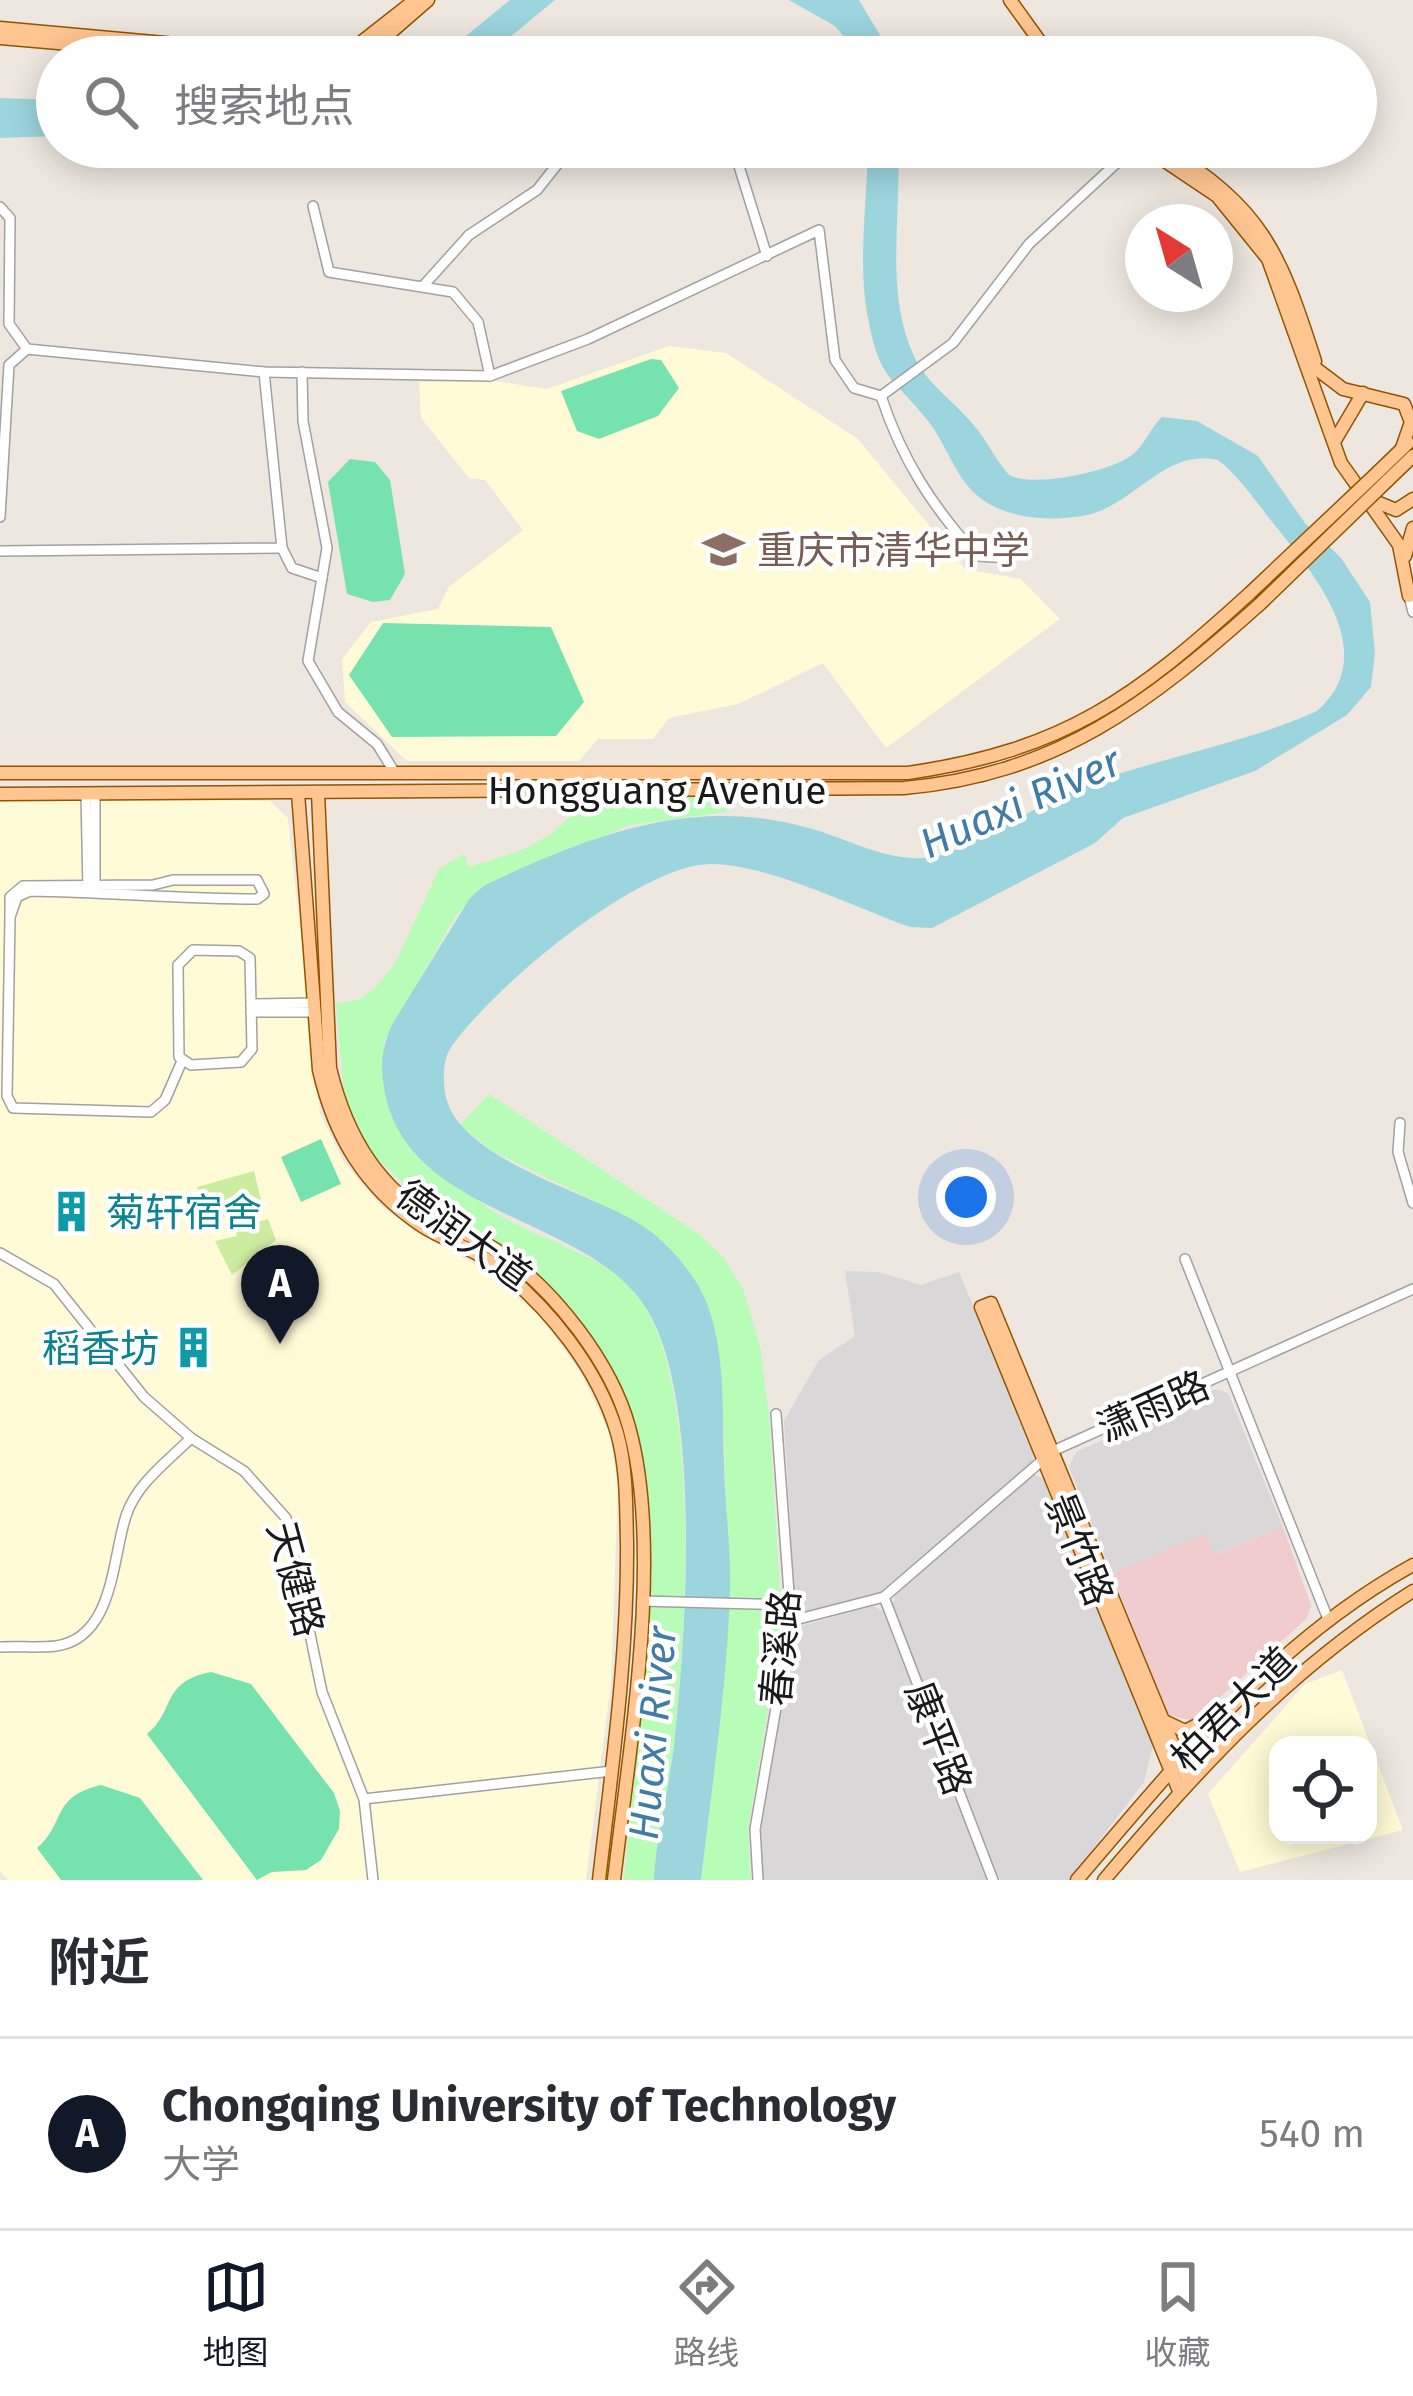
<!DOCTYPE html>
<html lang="zh">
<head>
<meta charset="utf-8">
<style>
	:root { --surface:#fff; --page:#f7f7f7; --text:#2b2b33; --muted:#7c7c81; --line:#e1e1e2; --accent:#111827 }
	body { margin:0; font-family:"Fira Sans","Noto Sans SC",sans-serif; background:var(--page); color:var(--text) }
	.controls { position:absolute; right:36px; bottom:36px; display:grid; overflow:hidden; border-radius:24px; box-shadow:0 6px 30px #0003 }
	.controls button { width:108px; height:108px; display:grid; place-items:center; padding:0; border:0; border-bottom:3px solid var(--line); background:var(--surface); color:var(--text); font:60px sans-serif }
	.compass { position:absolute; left:1125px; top:204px; width:108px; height:108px; border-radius:50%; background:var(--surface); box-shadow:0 6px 30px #0003; rotate:323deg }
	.you { position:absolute; left:966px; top:1197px; width:42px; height:42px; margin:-30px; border:9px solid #fff; border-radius:50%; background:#1a73e8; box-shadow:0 0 0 18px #1a73e833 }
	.badge { display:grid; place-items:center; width:78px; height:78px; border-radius:50%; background:var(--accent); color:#fff; font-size:39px; font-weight:700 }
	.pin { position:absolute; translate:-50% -99px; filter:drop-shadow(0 3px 6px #0008) }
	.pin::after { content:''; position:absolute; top:63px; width:42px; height:36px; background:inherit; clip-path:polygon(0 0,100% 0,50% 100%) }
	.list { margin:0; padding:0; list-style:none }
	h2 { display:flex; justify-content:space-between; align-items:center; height:156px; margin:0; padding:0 48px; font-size:51px }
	h2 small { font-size:39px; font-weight:400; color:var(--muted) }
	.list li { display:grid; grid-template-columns:78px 1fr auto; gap:36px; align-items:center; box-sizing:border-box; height:192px; padding:0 48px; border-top:3px solid var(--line) }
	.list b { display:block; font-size:45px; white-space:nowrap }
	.list p { margin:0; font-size:39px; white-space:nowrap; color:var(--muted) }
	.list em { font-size:39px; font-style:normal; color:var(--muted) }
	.icon { flex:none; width:66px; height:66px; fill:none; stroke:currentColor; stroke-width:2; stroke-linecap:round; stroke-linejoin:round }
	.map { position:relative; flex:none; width:1413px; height:1880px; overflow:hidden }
	.search { position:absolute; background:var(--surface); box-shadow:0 6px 30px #0003; left:36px; right:36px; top:36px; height:132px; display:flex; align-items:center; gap:30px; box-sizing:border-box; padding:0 42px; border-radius:66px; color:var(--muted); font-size:45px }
	.sheet { height:348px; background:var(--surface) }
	nav { display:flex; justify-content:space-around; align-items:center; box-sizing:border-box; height:168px; border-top:3px solid var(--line); background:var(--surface); font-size:33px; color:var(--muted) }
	nav a { display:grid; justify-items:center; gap:6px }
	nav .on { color:var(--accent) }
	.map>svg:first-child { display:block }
	.residential { fill:#d9d7d7 }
	.commercial { fill:#f0ccce }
	.education { fill:#fffbd6; fill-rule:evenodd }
	.grass { fill:#cceca0 }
	.park { fill:#b7fcb7 }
	.pitch { fill:#76e3af }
	.water { fill:#9cd5de }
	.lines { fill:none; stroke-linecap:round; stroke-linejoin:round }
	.minor-casing { stroke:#a1a1a1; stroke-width:12 }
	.major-casing { stroke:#915400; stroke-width:15 }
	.minor { stroke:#fff; stroke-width:9 }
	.major { stroke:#ffc692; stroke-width:12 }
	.major-bridge-casing { stroke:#915400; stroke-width:15; stroke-linecap:butt }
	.major-bridge { stroke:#ffc692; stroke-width:12 }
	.labels { text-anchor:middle; stroke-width:9; stroke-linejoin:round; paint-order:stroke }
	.education-label { font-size:39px; fill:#785e54; stroke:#fff; text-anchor:start }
	.street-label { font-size:39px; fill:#1a1a1a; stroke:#fff }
	.culture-label { font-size:39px; fill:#0d838f; stroke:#fff; text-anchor:start }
	.water-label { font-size:42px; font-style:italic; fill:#407ca7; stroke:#fff }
</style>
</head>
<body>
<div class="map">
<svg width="1413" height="1880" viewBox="0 0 1413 1880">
	<rect width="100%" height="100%" fill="#ede7df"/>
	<g class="residential">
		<path d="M845,1271l34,1 42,13 38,-13 76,179 -3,11 -151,131 -80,21 -6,-8 -11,-185 35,-61 36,-24z"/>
		<path d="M1216,1389l12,4 55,134 -69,28 -10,-21 -92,40 -43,-107 7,-15z"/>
		<path d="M1031,1474l15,5 107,266 -9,37 -75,98h-69l-108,-274 4,-12z"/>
		<path d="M874,1606l9,6 104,268h-224l-3,-53 34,-195 6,-6z"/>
	</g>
	<path class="commercial" d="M1283,1527l28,78 -4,13 -113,103 -26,-6 -56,-141 93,-41 10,22z"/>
	<g class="education">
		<path d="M669,346l57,7 132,86 107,130 56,10 39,40 -174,129 -63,-85 -85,41 -69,14 -16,21h-55l-19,22h-172l-62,-59 -3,-43 29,-37 67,-13 11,-22 74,-57 -38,-50 -16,-2 -48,-60 -2,-36 76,-1 52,8z"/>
		<path d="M0,800l270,1 18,17 32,295 23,48 41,48 103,63 53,44 40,55 30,63 8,52 -7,197 -25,197h-578l-8,-9z"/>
		<path d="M1342,1670l61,160 -163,42 -32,-78 97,-110zM1368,1745v90h-90v-90z"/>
	</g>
	<g class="grass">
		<path d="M254,1171l7,29 -53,24 -11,-37z"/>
		<path d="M268,1219l8,21 -44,35 -17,-34 22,-5 -1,-6z"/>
	</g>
	<g class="park">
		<path d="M725,797l2,15 -97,13 -145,60 -30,32 -72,127c25,43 57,113 88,149 32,38 125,54 163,98 70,83 52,347 40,454 -5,46 -18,89 -20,135h-30l25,-284 -17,-173 -75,-126 -125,-85 -67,-66 -20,-41 -9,-101 25,-5 15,-12 20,-25 43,-93 25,-15 4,13c45,-13 92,-25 113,-69z"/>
		<path d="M489,1094l211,141 24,23 19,31 17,57 9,70 13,209 -34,205 3,50h-50l29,-292 -8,-196 -13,-79 -27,-49 -44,-42 -146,-71 -32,-26z"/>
	</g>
	<g class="pitch">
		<path d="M651,359l10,1 18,28 -21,28 -59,23 -22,-8 -16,-40z"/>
		<path d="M350,459l25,3 15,18 15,94 -15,26 -17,2 -26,-8 -19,-112z"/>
		<path d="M383,623l168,4 33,75 -28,34 -164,1 -43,-62z"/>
		<path d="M321,1139l20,45 -40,18 -20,-45z"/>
		<path d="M211,1672l40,12 83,109 6,18 -1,18 -18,31 -15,10 -34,2 -15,8 -110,-146c29,-23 13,-52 64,-62z"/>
		<path d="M101,1785l39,13 63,82h-142l-24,-32c29,-24 13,-51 64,-63z"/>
	</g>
	<g class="water">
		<path d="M510,0h45l-69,57h-46z"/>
		<path d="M789,0h70l34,57h-31l-27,-31z"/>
		<path d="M0,98l57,2v36l-57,2z"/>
		<path d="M868,147h30c4,72 -16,155 22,220 13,21 35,36 51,55 15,16 23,36 38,53 24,13 101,-3 123,-20 13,-10 18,-27 30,-38l35,4 61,35 47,67 36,35 29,44 5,51 -4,34 -24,28 -92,56 -132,47 -28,25 -163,85 -22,-1c-57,-20 -139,-62 -198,-63 -72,-1 -223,126 -262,185 -7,11 -7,30 -5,44 11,65 138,97 190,128 24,14 48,39 63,64 29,50 24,123 26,178 1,43 7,85 6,128 -3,96 -18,193 -29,289h-47c2,-46 15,-89 20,-135 12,-106 28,-340 -25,-432 -55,-98 -239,-93 -264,-220 -5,-26 -4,-45 8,-70l77,-125 15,-13c106,-50 208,-90 324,-57 40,11 81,36 124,29 33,-6 105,-52 141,-67 79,-32 166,-44 243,-79 66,-58 -4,-138 -44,-188 -17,-21 -33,-46 -55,-63 -53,-12 -82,44 -131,55 -38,8 -94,4 -120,-30 -15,-19 -23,-43 -38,-63 -39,-49 -49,-39 -62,-109 -9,-52 0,-113 1,-166z"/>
	</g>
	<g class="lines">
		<defs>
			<g id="minor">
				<path d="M648,57l21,-7 11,7"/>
				<path d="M733,147l34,109"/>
				<path d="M313,206l16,66 124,20 25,30 12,54"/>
				<path d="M0,207l10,11 -1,106 18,25"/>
				<path d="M424,285l45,-50 68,-45 34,-43"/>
				<path d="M302,372l1,49 24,127 -19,113 30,51 39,32 18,29"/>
				<path d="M881,396l72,-53 76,-99 105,-97"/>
				<path d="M0,517l9,-152 18,-16 237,23 226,4 98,-37 231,-109 16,130 19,28 27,8c21,64 51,110 96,160l34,2"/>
				<path d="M282,548l10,20 30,10"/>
				<path d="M0,551l282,-3 -18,-176"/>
				<path d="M1409,596l4,16"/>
				<path d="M86,794l2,97"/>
				<path d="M95,794v97"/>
				<path d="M173,880h84l7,14 -7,5c-76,0 -150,-7 -227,-8l-13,6 -7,20v-20l13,-11 130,-1z"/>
				<path d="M10,917l-3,179 6,12 138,4 14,-12 17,-39"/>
				<path d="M193,950l46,1 11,7 2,91 -11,13 -50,3 -12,-8 -1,-92z"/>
				<path d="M251,1004l63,-1"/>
				<path d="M251,1012h64"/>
				<path d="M1400,1123l-2,29 15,51"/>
				<path d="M0,1253l54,31 90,113 47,41 53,33 42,47 36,174 42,107 9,81"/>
				<path d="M1185,1259l143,360"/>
				<path d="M884,1597l109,283"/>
				<path d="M642,1601l148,4"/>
				<path d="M791,1621l93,-24 169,-146 360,-162"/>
				<path d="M0,1647c18,-1 38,1 56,-1 58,-8 56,-88 70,-130 10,-32 42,-55 65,-78"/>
				<path d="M364,1799l248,-28"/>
				<path d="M758,1880l-3,-51 36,-208 -15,-207"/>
			</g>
			<g id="major">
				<path d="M1010,0l41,57"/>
				<path d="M0,28l307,28 52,-12 56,-44"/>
				<path d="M0,38l220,19"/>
				<path d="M382,40l46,-40"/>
				<path d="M1144,147l73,49 51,63 73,204 58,82 10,51"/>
				<path d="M1162,147c101,61 118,105 153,214"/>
				<path d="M1310,364l33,25 61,15 7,18 -9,26"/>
				<path d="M1334,442l29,-49"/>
				<path d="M1378,472l30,-29"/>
				<path d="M1387,481l26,-25"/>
				<path d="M1379,503l17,7 17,-11"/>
				<path d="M1405,556l8,-28"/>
				<path d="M0,773h908c157,-23 227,-75 342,-180"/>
				<path d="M298,793l21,277c15,66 46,118 103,156 23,15 51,22 73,39 53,41 103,103 122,168 10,35 9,73 10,109 1,114 -15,225 -28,338"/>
				<path d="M318,793l12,275c15,63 47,121 106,152 21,11 46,19 65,33 54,38 110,109 128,174 35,126 0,323 -15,453"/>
				<path d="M0,794l904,-6c154,-14 244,-84 356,-184"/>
				<path d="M1164,1721l21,10 24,-12"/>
				<path d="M1179,1791l-198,-484 10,-4 197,478"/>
				<path d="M1077,1880c101,-118 198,-239 336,-315"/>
				<path d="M1104,1880c93,-110 186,-212 309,-289"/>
			</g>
		</defs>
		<use href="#minor" class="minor-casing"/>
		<use href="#major" class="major-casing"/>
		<use href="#minor" class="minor"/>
		<use href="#major" class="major"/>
		<defs>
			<g id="major-bridge">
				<path d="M1250,593l128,-121"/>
				<path d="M1260,604l127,-123"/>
			</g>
		</defs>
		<use href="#major-bridge" class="major-bridge-casing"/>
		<use href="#major-bridge" class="major-bridge"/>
	</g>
	<defs>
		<symbol id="school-bare" viewBox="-9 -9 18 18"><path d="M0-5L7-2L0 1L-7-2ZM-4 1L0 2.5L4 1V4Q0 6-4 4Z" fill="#8d6e63" stroke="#fff" stroke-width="2.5" paint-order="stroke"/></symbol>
		<symbol id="building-bare" viewBox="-9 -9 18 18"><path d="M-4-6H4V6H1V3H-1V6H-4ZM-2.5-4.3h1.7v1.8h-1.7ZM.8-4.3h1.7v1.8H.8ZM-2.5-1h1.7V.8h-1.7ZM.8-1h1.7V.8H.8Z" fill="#0f9aa8" stroke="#fff" stroke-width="2.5" paint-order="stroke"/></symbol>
	</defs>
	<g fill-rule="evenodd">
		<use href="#school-bare" x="694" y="520" width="59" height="59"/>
		<use href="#building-bare" x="42" y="1182" width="59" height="59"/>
		<use href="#building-bare" x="164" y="1318" width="59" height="59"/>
	</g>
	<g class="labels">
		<g class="education-label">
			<text x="757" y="564">重庆市清华中学</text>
		</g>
		<g class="street-label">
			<text x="657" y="804">Hongguang Avenue</text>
			<text transform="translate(464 1235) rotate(36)" y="14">德润大道</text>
			<text transform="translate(1153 1406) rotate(-24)" y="14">潇雨路</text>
			<text transform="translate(1080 1549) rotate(68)" y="14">景竹路</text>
			<text transform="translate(296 1579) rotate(75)" y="14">天健路</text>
			<text transform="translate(780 1648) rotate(-85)" y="14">春溪路</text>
			<text transform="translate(1233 1709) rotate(-45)" y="14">柏君大道</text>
			<text transform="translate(939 1738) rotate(69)" y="14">康平路</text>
		</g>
		<g class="culture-label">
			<text x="106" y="1226">菊轩宿舍</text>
			<text x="159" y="1362" text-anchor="end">稻香坊</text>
		</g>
		<g class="water-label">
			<text transform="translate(1020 802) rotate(-24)" y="15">Huaxi River</text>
			<text transform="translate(652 1733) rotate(-85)" y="15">Huaxi River</text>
		</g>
	</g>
</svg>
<div class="controls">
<button><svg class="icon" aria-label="locate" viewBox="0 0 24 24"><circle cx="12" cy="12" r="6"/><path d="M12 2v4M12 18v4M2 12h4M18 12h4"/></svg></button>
</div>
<svg class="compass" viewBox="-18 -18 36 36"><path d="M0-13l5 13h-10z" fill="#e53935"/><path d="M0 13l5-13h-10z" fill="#7c7c81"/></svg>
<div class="you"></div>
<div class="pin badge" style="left:280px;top:1344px">A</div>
<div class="search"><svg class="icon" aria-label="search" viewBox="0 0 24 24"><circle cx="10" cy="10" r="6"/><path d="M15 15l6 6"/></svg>搜索地点</div>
</div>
<section class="sheet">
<h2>附近<small></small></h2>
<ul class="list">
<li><span class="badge">A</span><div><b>Chongqing University of Technology</b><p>大学</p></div><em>540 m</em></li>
</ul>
</section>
<nav>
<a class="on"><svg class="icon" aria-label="map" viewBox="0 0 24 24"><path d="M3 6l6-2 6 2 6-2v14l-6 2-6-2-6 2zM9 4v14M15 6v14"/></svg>地图</a>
<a><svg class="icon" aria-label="directions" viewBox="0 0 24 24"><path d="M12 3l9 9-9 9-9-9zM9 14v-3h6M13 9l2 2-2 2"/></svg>路线</a>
<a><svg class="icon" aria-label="saved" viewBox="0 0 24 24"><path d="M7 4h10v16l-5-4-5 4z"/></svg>收藏</a>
</nav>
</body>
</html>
